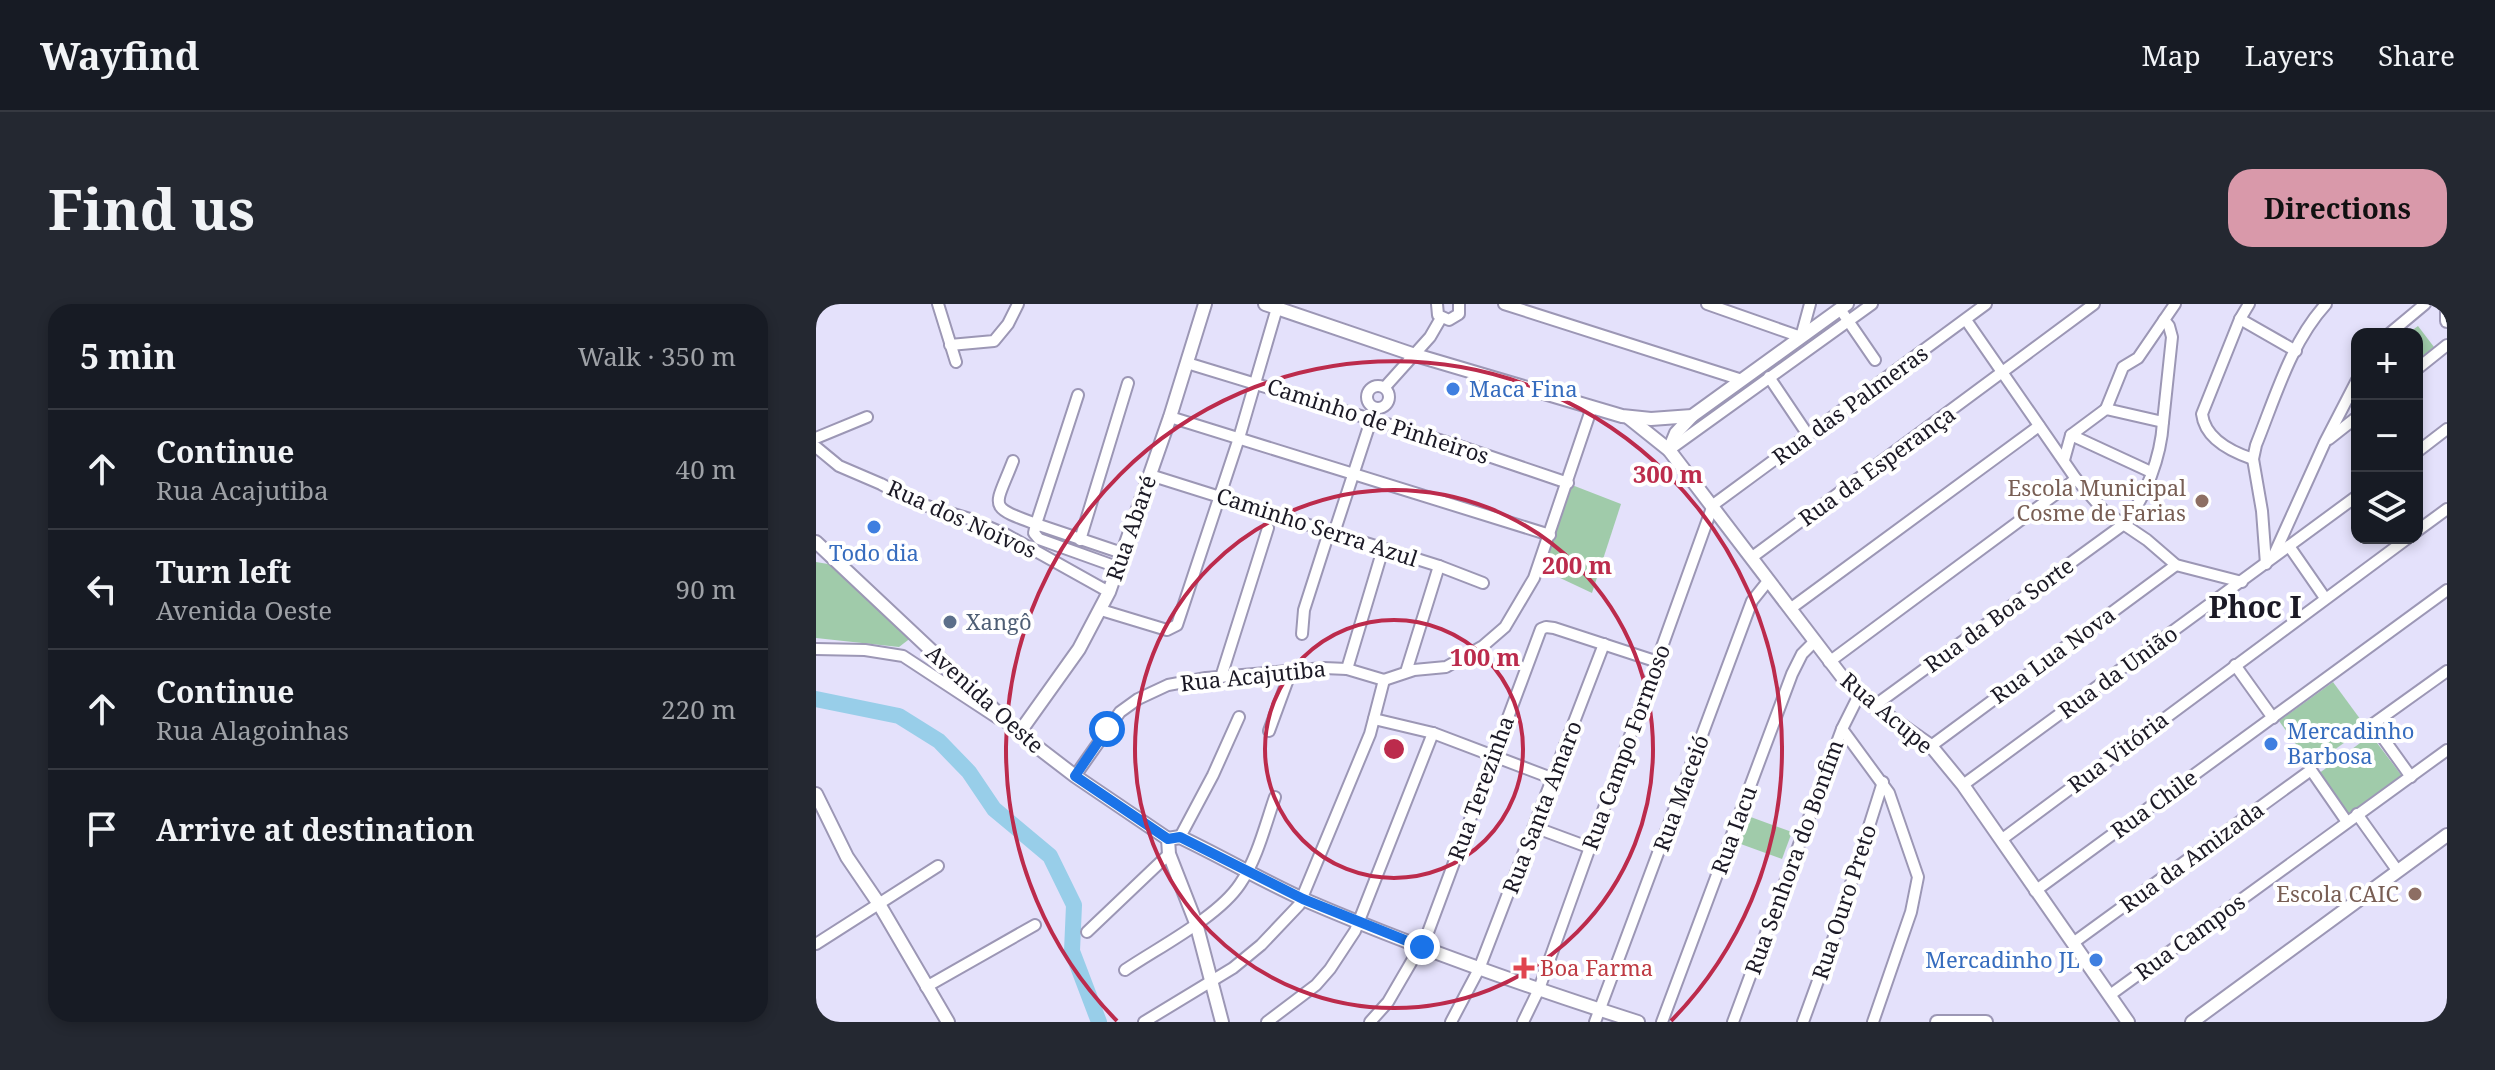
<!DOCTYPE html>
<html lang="en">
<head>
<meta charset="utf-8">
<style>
	:root { --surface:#171b24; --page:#242831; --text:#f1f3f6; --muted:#9ea1a6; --line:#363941; --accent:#d999aa }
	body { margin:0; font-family:"Noto Serif",serif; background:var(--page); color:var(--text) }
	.controls { position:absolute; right:24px; top:24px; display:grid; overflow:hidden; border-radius:16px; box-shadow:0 4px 12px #0003 }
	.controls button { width:72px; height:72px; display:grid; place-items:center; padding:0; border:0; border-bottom:2px solid var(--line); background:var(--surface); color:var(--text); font:40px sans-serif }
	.stop { position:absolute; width:24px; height:24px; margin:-18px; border:6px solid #1a73e8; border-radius:50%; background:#fff }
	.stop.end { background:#1a73e8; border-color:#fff; box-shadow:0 2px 8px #0008 }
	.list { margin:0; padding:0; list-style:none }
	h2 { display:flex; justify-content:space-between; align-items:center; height:104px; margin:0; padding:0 32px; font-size:34px }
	h2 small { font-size:26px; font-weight:400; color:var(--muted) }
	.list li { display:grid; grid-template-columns:52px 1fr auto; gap:24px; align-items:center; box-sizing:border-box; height:120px; padding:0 32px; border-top:2px solid var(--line) }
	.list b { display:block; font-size:30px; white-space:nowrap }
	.list p { margin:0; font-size:26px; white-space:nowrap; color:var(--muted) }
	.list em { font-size:26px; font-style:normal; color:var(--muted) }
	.icon { flex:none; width:44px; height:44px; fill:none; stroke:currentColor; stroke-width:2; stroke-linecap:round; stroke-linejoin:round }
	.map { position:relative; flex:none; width:1631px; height:718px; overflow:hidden; border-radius:24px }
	header { display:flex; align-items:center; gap:48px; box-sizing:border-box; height:112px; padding:0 40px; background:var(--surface); border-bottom:2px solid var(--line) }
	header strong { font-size:38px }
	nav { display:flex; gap:44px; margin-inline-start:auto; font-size:28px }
	.intro { display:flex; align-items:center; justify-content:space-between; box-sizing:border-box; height:192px; padding:0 48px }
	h1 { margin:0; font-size:56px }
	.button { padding:20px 36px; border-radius:24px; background:var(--accent); color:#111; font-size:28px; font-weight:700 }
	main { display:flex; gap:48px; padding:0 48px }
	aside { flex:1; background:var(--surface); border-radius:24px; box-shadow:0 4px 12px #0003 }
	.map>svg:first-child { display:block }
	.green { fill:#a0cbaa }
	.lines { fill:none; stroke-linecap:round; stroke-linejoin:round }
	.river { stroke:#98cee9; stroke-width:16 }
	.minor-casing { stroke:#9c97b5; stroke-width:14 }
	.tertiary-casing { stroke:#9c97b5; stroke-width:16 }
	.minor { stroke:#fff; stroke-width:10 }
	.tertiary { stroke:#fff; stroke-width:12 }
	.route { stroke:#1a73e8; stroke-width:10 }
	.ring { fill:none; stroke:#bc2b4c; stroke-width:4 }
	.shop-dot { fill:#3f7fe0; stroke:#fff; stroke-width:3 }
	.education-dot { fill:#8d6e63; stroke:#fff; stroke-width:3 }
	.service-dot { fill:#5c6f8a; stroke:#fff; stroke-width:3 }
	.health-dot { fill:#e0444e; stroke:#fff; stroke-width:3 }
	.labels { text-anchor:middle; stroke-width:8; stroke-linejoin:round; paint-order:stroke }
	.shop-label { font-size:22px; fill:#366cbe; stroke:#fff; text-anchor:start }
	.street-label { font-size:22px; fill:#1b1925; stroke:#fff }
	.education-label { font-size:22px; fill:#785e54; stroke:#fff; text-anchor:end }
	.service-label { font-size:22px; fill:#4e5e75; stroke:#fff; text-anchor:start }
	.health-label { font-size:22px; fill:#be3a42; stroke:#fff; text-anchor:start }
	.district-label { font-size:30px; font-weight:bold; fill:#1b1925; stroke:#fff }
	.centre { fill:#bc2b4c; stroke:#fff; stroke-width:4 }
	.ring-label { font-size:24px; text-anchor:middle; font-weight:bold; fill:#bc2b4c; stroke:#fff; stroke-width:8; stroke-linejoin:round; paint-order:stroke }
</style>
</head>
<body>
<header>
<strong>Wayfind</strong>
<nav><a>Map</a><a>Layers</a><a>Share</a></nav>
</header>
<div class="intro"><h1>Find us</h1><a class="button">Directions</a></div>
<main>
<aside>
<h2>5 min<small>Walk · 350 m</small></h2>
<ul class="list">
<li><svg class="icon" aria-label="ahead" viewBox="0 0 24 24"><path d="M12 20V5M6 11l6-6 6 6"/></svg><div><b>Continue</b><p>Rua Acajutiba</p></div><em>40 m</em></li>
<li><svg class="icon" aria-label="left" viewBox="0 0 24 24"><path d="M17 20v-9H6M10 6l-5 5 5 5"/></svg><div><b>Turn left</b><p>Avenida Oeste</p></div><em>90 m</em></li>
<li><svg class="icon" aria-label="ahead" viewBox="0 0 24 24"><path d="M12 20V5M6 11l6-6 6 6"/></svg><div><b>Continue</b><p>Rua Alagoinhas</p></div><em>220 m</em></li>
<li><svg class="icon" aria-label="arrive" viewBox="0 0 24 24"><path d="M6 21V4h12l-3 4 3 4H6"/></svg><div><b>Arrive at destination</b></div></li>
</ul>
</aside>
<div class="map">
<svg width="1631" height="718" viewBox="0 0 1631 718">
	<rect width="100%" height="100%" fill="#e4e1fb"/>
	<g class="green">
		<path d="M1602,22l16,21 -17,13v-26h-10z"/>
		<path d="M756,181l49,19 -29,89 -51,-24z"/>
		<path d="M0,258l12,2 13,9 71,64 -13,10 -83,-9z"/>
		<path d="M1517,378l33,45 -54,39 -33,-45z"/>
		<path d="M1555,431l31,41 -53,40 -31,-42z"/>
		<path d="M932,512l44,16 -10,27 -44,-16z"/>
	</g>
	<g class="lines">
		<path class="river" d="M0,395l83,17 40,25 30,31 25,37 56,47 24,49 -2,46 27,71"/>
		<defs>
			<g id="minor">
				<path d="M122,0l18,58"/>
				<path d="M621,0l1,11 11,5 10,-6v-10"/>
				<path d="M688,0l238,76"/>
				<path d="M891,0l94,33 9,-33"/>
				<path d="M1433,0l-9,15 -38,95c3,25 30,38 51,45"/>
				<path d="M1024,5l35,51"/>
				<path d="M1424,15l56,32"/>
				<path d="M1150,16l110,159 28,32 43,29 29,25 66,17"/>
				<path d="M1573,30l36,-30"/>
				<path d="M134,41l44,-4 14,-17 10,-20"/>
				<path d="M371,59l272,83 109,37"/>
				<path d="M1601,65l30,-24"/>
				<path d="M953,73l39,58"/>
				<circle cx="562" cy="93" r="11"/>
				<path d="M569,83l45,-50 11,-19"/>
				<path d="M1290,105l17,-42 15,-9 37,-54"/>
				<path d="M354,113l380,118"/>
				<path d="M1255,131l80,37"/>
				<path d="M0,134l51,-21"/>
				<path d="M1513,135l28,-22"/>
				<path d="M0,143l23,19 42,18 33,18 56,17 37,16 102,57"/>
				<path d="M853,146l203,-146"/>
				<path d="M1601,148l30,-23"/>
				<path d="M1248,156l7,-25 35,-26 57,13 9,-85 -3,-11 -5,-6"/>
				<path d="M197,157c-18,47 -27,45 23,63l42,-129"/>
				<path d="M334,171l289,91 44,17"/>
				<path d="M1601,227l30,-22"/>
				<path d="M518,229l41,-125"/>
				<path d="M264,236l48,-157"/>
				<path d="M1473,242l36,52"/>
				<path d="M1457,253l52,-115 32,-62"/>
				<path d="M935,254l343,-254"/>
				<path d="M1450,260l-4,-53 -9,-52 3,-14c19,-47 35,-103 70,-141"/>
				<path d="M301,263l-78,-28 -5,-6 2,-9 86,29"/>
				<path d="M974,305l249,-183"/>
				<path d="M285,306l66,20 10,-5 62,-187 38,-130"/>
				<path d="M486,330l2,-24 25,-78"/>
				<path d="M0,345l49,1 38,6 96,63"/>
				<path d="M1013,358l247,-183"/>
				<path d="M1419,361l38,53"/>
				<path d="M531,365l36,-120"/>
				<path d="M590,368l33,-106"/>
				<path d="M405,373l47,-149"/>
				<path d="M1058,402l250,-182c22,-26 37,-68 39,-102"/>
				<path d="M558,415l59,14 121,46"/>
				<path d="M1026,425l47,64 29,84 -7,35 -38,110"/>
				<path d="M453,427l22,-60"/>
				<path d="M1115,442l245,-181"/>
				<path d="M259,472l45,-64 18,-13 30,-14 38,-7 118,-10 23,1 37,11 30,-10 32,-3 37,-21 22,-19 29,-49 58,-171"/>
				<path d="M1595,473l-38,-53 74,-53"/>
				<path d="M1147,481l394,-289"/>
				<path d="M1541,510l40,56"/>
				<path d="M718,523l54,20"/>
				<path d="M364,533l33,-62 26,-58"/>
				<path d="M1185,536l407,-302"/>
				<path d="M1219,587l412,-301"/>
				<path d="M271,628l82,-78"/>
				<path d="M1257,639l238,-173 36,52"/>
				<path d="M0,640l122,-78"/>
				<path d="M309,666c34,-23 93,-53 115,-86 17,-25 25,-58 35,-87"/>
				<path d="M110,683l109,-62"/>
				<path d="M1294,691l337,-245"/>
				<path d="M328,718l89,-54 28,-23 38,-40 71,-171 14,-54"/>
				<path d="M451,718l49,-37 14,-16 25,-38 78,-198"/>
				<path d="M554,718l18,-20 39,-67 114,-306 5,-2 8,1 104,34"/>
				<path d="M635,718l28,-53 125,-325"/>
				<path d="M707,718l16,-33 174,-484 273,-201"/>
				<path d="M779,718l157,-421 16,-20"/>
				<path d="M846,718l130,-348 10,-20 12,-12"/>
				<path d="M917,718l109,-293 17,-34"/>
				<path d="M987,718l32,-88 48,-152"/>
			</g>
			<g id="tertiary">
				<path d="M449,0l147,50 210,62 29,3 41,-3 155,-112"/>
				<path d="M1631,3v14"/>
				<path d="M813,114l40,32 174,228 31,28 57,40 32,39 165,237"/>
				<path d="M853,146l7,-17 16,-17"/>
				<path d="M0,238l203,191 56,43 93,63"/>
				<path d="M203,429l60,-84 30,-57 61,-175 35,-113"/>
				<path d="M0,490l31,63 32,47 69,118"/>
				<path d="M352,535l12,-2c42,20 83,44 125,63 109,47 220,86 333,122"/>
				<path d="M352,535l1,15 27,69 26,99"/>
				<path d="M1121,718h49"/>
				<path d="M1376,718l255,-187"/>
			</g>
		</defs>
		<use href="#minor" class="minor-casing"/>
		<use href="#tertiary" class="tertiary-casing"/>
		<use href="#minor" class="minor"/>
		<use href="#tertiary" class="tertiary"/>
	</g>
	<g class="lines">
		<path class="route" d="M291,425l-32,47 93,63 12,-2 123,62 119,48"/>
	</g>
	<g class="ring">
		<circle cx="578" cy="445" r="129"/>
		<circle cx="578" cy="445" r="259"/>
		<path d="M301 717A388 388 0 1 1 855 717"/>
	</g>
	<g class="shop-dot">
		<circle cx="637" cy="85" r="8"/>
		<circle cx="58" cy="223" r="8"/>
		<circle cx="1455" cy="440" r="8"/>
		<circle cx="1280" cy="656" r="8"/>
	</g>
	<g class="education-dot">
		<circle cx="1386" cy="197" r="8"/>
		<circle cx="1599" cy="590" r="8"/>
	</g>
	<circle class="service-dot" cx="134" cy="318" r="8"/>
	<path class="health-dot" d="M704 652h8v8h8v8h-8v8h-8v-8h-8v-8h8z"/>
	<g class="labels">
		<g class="shop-label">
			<text x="653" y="93">Maca Fina</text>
			<text x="58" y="257" text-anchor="middle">Todo dia</text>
			<text x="1471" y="435">Mercadinho<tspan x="1471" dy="25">Barbosa</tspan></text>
			<text x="1264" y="664" text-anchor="end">Mercadinho JL</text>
		</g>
		<g class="street-label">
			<text transform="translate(1034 101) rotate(-36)" y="8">Rua das Palmeras</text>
			<text transform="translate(562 117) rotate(18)" y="8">Caminho de Pinheiros</text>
			<text transform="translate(1061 162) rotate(-36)" y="8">Rua da Esperança</text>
			<text transform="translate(146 215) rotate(24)" y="8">Rua dos Noivos</text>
			<text transform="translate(501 223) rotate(18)" y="8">Caminho Serra Azul</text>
			<text transform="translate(315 224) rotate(-71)" y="8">Rua Abaré</text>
			<text transform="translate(1183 311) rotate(-36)" y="8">Rua da Boa Sorte</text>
			<text transform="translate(1237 351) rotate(-36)" y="8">Rua Lua Nova</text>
			<text transform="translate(1302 368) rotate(-36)" y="8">Rua da União</text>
			<text transform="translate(437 372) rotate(-6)" y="8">Rua Acajutiba</text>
			<text transform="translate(169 395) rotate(42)" y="8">Avenida Oeste</text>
			<text transform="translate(1071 409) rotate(40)" y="8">Rua Acupe</text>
			<text transform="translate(810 443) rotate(-70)" y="8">Rua Campo Formoso</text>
			<text transform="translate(1302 448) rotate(-37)" y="8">Rua Vitória</text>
			<text transform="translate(665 484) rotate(-70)" y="8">Rua Terezinha</text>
			<text transform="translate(865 489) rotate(-70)" y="8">Rua Maceió</text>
			<text transform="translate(1338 500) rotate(-36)" y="8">Rua Chile</text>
			<text transform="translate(726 503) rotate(-69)" y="8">Rua Santa Amaro</text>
			<text transform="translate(918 526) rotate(-70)" y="8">Rua Iacu</text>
			<text transform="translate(978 553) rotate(-70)" y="8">Rua Senhora do Bonfim</text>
			<text transform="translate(1376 553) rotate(-36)" y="8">Rua da Amizada</text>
			<text transform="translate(1028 598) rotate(-72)" y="8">Rua Ouro Preto</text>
			<text transform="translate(1374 633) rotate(-36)" y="8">Rua Campos</text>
		</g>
		<g class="education-label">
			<text x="1370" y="192">Escola Municipal<tspan x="1370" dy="25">Cosme de Farias</tspan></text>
			<text x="1583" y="598">Escola CAIC</text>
		</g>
		<g class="service-label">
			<text x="150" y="326">Xangô</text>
		</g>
		<g class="health-label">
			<text x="724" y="672">Boa Farma</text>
		</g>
		<g class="district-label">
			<text x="1439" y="314">Phoc I</text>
		</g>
	</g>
	<circle cx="578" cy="445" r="12" class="centre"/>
	<g class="ring-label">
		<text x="852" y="179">300 m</text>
		<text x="761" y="270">200 m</text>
		<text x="669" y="362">100 m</text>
	</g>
</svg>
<div class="controls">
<button>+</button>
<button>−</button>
<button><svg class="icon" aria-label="layers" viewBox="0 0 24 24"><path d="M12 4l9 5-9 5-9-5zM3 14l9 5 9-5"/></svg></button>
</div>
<div class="stop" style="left:291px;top:425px"></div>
<div class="stop end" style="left:606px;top:643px"></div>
</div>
</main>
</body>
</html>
